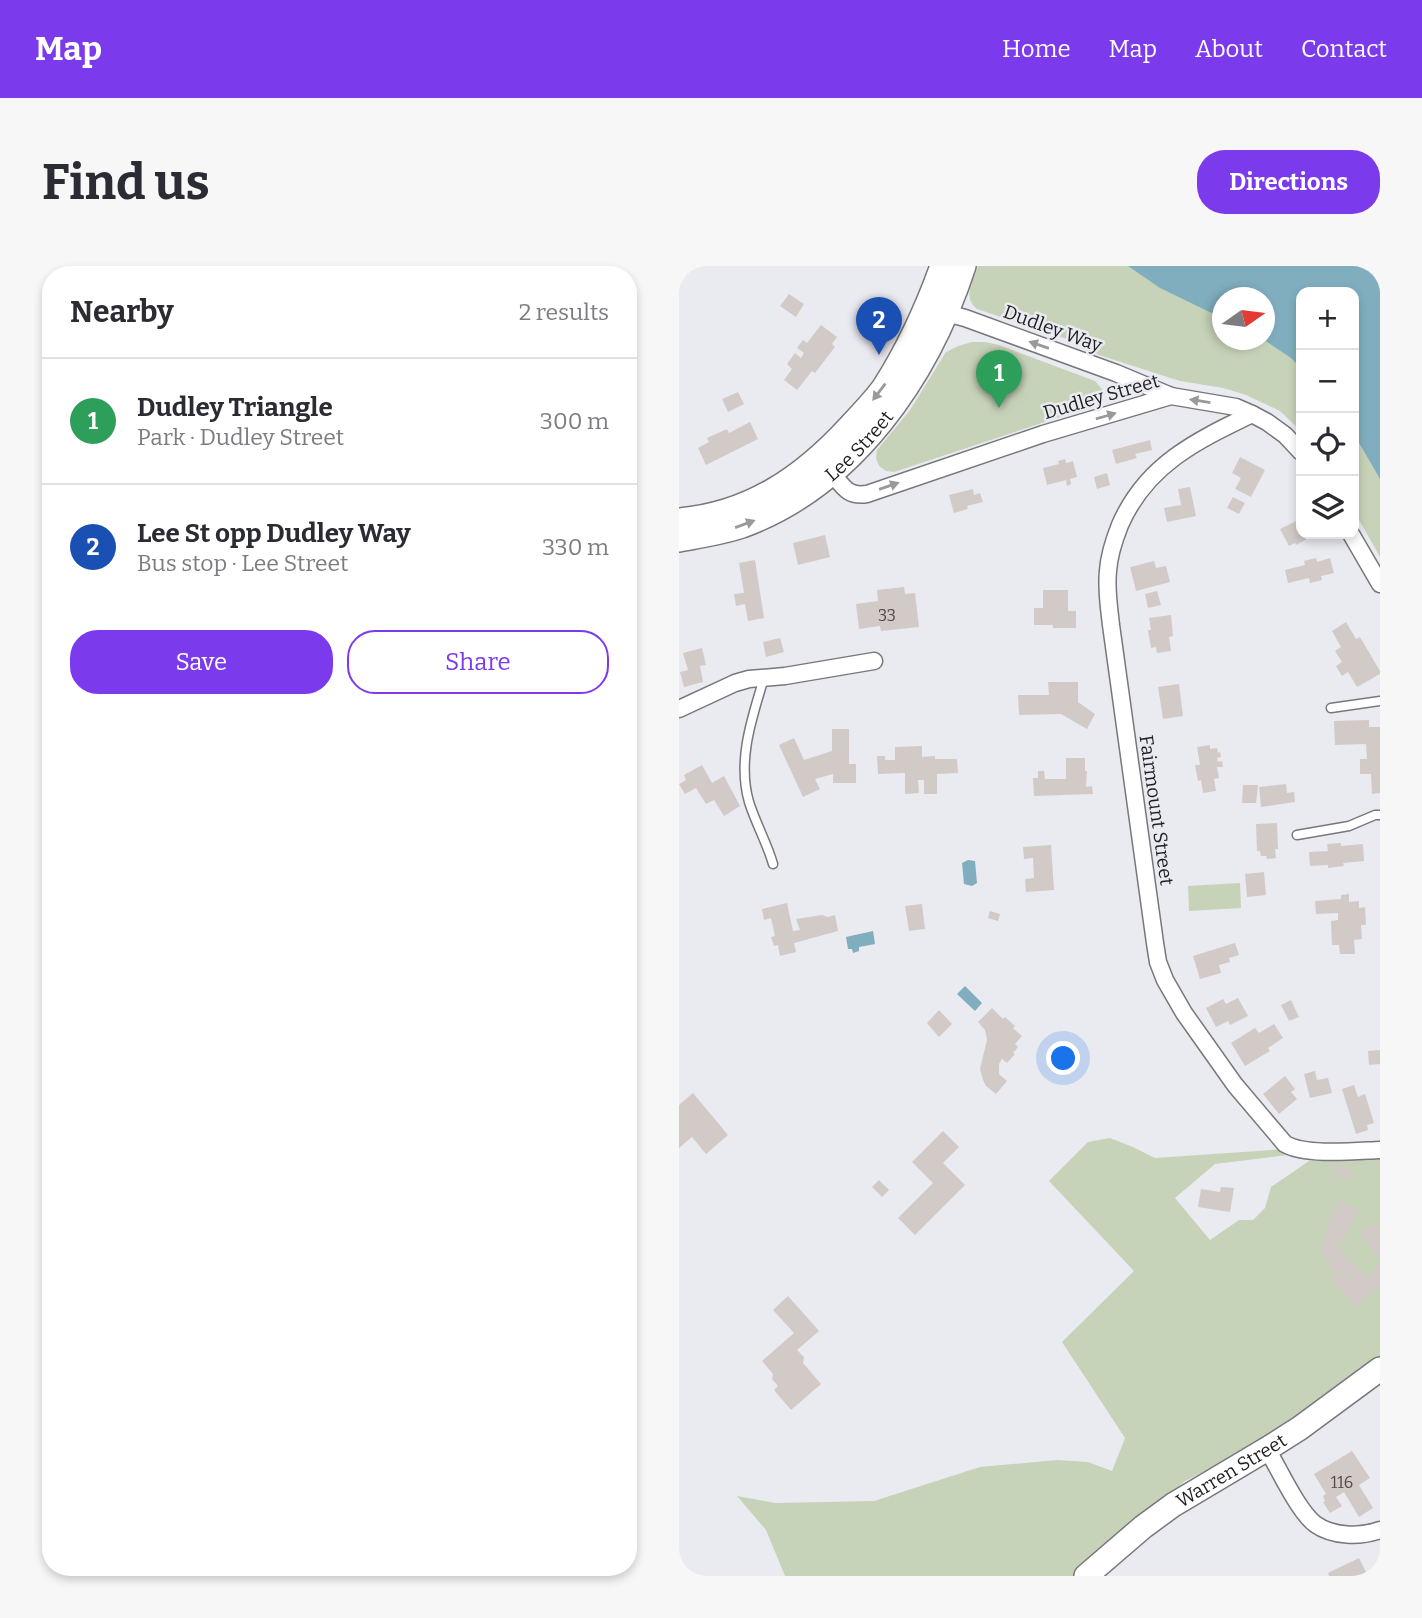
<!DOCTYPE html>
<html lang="en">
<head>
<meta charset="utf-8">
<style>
	:root { --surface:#fff; --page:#f7f7f7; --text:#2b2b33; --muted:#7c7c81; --line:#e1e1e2; --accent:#7c3aed }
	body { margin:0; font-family:Bitter,serif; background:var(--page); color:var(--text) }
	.controls { position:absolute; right:21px; top:21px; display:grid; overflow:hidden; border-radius:14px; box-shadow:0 4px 10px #0003 }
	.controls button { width:63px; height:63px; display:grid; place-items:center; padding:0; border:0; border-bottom:2px solid var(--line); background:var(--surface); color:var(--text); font:35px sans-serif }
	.compass { position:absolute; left:533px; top:21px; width:63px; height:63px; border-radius:50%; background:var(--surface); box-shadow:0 4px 10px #0003; rotate:76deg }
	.you { position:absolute; left:385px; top:793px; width:24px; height:24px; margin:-18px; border:5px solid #fff; border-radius:50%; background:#1a73e8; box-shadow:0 0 0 10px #1a73e833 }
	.badge { display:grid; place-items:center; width:46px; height:46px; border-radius:50%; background:var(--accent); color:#fff; font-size:23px; font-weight:700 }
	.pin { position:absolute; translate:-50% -58px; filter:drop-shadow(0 2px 4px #0008) }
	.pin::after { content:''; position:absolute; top:37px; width:24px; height:21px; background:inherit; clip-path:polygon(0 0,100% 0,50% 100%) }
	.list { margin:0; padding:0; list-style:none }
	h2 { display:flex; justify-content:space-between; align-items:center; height:91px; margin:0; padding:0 28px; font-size:30px }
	h2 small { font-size:23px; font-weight:400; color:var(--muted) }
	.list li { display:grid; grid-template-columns:46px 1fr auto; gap:21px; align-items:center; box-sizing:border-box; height:126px; padding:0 28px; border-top:2px solid var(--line) }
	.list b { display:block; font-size:26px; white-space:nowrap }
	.list p { margin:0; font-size:23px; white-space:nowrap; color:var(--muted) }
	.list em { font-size:23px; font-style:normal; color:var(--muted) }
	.actions { display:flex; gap:14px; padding:21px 28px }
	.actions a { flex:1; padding:16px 0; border:2px solid var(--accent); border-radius:28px; text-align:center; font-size:24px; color:var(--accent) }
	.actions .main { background:var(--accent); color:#fff }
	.icon { flex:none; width:38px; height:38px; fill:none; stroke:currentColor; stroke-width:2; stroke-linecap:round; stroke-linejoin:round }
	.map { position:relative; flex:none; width:701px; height:1310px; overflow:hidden; border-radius:28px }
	header { display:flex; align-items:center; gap:42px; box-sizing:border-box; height:98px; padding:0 35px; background:var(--accent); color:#fff }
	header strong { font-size:33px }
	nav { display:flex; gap:38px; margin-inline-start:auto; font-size:24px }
	.intro { display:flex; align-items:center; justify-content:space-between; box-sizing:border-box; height:168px; padding:0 42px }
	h1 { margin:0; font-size:49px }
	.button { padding:18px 32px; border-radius:28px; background:var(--accent); color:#fff; font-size:24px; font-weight:700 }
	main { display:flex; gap:42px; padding:0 42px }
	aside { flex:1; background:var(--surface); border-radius:28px; box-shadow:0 4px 10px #0003 }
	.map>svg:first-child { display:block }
	.green { fill:#c7d3b9; fill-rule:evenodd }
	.water { fill:#80aebe }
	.building { fill:#d2cac7 }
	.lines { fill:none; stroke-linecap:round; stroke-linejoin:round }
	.lane-casing { stroke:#77777d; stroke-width:11 }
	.street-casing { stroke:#77777d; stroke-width:19 }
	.secondary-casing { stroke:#77777d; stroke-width:26 }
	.lane { stroke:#fff; stroke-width:8 }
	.street { stroke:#fff; stroke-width:16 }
	.secondary { stroke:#fff; stroke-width:23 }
	.oneway { fill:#9a9a9b }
	.labels { text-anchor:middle; stroke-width:5; stroke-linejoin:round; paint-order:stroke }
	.number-label { font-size:16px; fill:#4b494a }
	.street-label { font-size:19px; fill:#1e1e21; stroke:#eaeaf1 }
</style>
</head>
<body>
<header>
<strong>Map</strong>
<nav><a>Home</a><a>Map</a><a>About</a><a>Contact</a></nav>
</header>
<div class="intro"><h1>Find us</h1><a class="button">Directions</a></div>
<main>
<aside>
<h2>Nearby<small>2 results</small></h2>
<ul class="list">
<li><span class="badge" style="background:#2e9e5b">1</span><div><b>Dudley Triangle</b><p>Park · Dudley Street</p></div><em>300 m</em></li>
<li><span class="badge" style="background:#1a4fb4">2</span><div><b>Lee St opp Dudley Way</b><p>Bus stop · Lee Street</p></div><em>330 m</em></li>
</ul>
<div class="actions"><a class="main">Save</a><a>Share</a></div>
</aside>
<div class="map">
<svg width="701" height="1310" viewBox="0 0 701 1310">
	<rect width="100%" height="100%" fill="#eaeaf1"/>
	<g class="green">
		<path d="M299,0h402v291l-26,-46v-219h-53v139l-21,-20 -34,-16 -23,-7 -43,-7 -19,-6 -62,-20 -20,-12 -102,-34c-15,-12 -4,-28 1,-43zM544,32h42v42h-42z"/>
		<path d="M293,76h13l14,3 96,36 7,8c1,14 -10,16 -21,21l-187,62 -8,-1 -7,-5 -3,-8 1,-8 33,-40 36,-58 12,-6z"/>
		<path d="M561,617l1,25 -52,3 -1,-25z"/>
		<path d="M431,872l23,9 22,11 130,-9 10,5 -80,10 -40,34 35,42 29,-20h14l12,-12 6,-21 38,-26 71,-3v198l-51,39 -64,44 -34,19 -46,23 -107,95h-293l-19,-46 -29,-34 38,7 99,-2 106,-34 77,-7 31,2 24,9 13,-33 -63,-96 72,-71 -85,-90 39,-39z"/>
	</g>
	<g class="water">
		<path d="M449,0h252v213l-26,-45v-142h-53v76l-10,-10 -27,-18 1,-42h-42l-1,20 -62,-30z"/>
		<path d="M289,594l7,1 2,22 -5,3 -8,-2 -2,-21z"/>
		<path d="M194,665l2,13 -16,3v4l-6,2 -1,-4h-4l-2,-12z"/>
		<path d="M286,720l17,17 -7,8 -18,-17z"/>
	</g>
	<g class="building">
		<path d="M110,28l15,10 -8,13 -16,-11z"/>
		<path d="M142,59l16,12 -5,7 3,3 -20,26 -3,-2 -15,19 -13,-10 8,-11 -5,-5 8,-11 6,5 3,-5 -7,-5 6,-8 4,3z"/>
		<path d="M59,126l6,12 -16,8 -6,-13z"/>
		<path d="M71,156l8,17 -52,26 -8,-17 11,-6 -2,-4 20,-9 2,4z"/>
		<path d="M471,174l2,10 -17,4 2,4 -21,6 -4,-14z"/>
		<path d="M561,191l25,13 -14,27 -16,-8 6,-11 -9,-5z"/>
		<path d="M386,193l1,4 7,-2 4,16 -7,2 1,5 -4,2 -1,-6 -19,5 -4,-17 16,-4 -1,-3z"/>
		<path d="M428,207l3,12 -13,4 -3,-12z"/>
		<path d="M511,221l6,29 -29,6 -3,-14 17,-3 -3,-16z"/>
		<path d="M294,223l1,6 6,-2 3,9 -16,4 1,3 -14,4 -5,-18z"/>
		<path d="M554,231l12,6 -6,11 -12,-6z"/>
		<path d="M622,249v19h10l-5,3 1,2 -11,6 -1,-2 -6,3 -9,-17 18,-9 -1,-2z"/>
		<path d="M146,269l5,22 -32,8 -5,-22z"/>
		<path d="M637,292l1,4 13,-4 4,15 -13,3 1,4 -12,3 -1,-5 -21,5 -3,-13 20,-5 -1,-4z"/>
		<path d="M76,294l9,58 -16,3 -3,-17 -9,2 -2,-12 10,-1 -5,-30z"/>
		<path d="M475,295l2,7 10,-2 4,16 -34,9 -6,-24z"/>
		<path d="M225,321l1,7 10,-1 4,34 -38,4 -1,-5 -21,3 -3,-25 22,-3 -1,-11z"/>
		<path d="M364,324h25v21h8v17h-23v-3h-19v-17h9z"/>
		<path d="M478,325l4,14 -13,3 -3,-14z"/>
		<path d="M492,349l2,21 -4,1 2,14 -14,2 -1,-6 -5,1 -3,-18h3l-2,-12z"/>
		<path d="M667,356l10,17 4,-2 20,34v3l-23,13 -9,-15 -6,4 -6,-10 6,-4 -7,-11 6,-4 -9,-16z"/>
		<path d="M101,372l4,14 -18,5 -3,-15z"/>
		<path d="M23,382l4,17 -6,1 3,16 -19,5 -4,-15 8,-2 -5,-17z"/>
		<path d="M369,416h30v20l17,12 -8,15 -26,-15 -42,1 -1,-20h31z"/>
		<path d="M500,418l4,32 -20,3 -5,-32z"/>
		<path d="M690,454v7h11v66l-8,1 -1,-20h-11v-15h7l-1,-15 -31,1 -1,-24z"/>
		<path d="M153,463h17v35h7v19h-23v-9l-18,5 5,10 -17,8 -24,-52 15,-7 10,22 28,-9z"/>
		<path d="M531,479v4l7,-1 1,5 2,-1 1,5 -4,1 1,4 4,-1 1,6h-6l2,11 -5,1 2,12 -13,2 -2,-13 -3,1 -3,-16h5l-3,-18z"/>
		<path d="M243,480v11l13,-1v3h22l1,14 -21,1v20h-13v-14h-6l1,13 -14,1v-21l-27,1 -1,-18h8v4h10v-13z"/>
		<path d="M387,492h19v13h2l-1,16 6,-1 1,8 -59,2 -1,-18h5v-7h6l1,8h21z"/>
		<path d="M23,499l10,18 12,-7 16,30 -16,10 -10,-16 -8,4 -10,-16 -11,6 -6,-10 7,-4 -2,-5z"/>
		<path d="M607,518l1,9 7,-1 1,10 -34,5 -2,-20z"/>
		<path d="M564,519h15l-2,18h-14z"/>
		<path d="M598,557l1,26h-3l1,9 -9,1 -1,-3h-5l-1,-5h-3l-1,-27z"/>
		<path d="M662,577v3l22,-2 1,17 -21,2 1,3 -16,2v-3l-18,1 -1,-14 19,-1 -1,-7z"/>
		<path d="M372,579l3,45 -28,2 -1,-13 9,-1 -1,-20 -9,1 -1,-12z"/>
		<path d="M585,606l2,23 -19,2 -2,-23z"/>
		<path d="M670,628v8l10,-1v7l6,-1 1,18h-5l1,14 -8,1 1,14h-15l-1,-9h-7l-1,-24 7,-1v-7l-22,1 -1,-13 26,-2v-4z"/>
		<path d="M108,637l6,28 7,-1 -4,-11 26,-4 6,2 7,-2 3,16 -44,12 2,9 -16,4 -2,-11 -4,1 -3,-9 4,-1 -4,-18 -7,2 -2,-11z"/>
		<path d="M243,638l3,25 -16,2 -4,-25z"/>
		<path d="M311,645l10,3 -2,7 -10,-3z"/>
		<path d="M556,677l4,12 -10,3 1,4 -11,3 2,8 -21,6 -7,-23z"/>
		<path d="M559,732l10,18 -18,9 -2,-4 -12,6 -10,-19 17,-9 3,5z"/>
		<path d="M612,734l8,17 -10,4 -8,-16z"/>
		<path d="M313,742l11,11 2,-2 10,9 -2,2 9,8 -7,8 3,3 -5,6 2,1 -8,9 -5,-4 -3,5v10l8,7 -11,13 -10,-8 -3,-6 -3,-11 7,-29 -2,-10 -7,-8z"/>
		<path d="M260,744l13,14 -13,13 -12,-14z"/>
		<path d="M595,758l9,14 -15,10 2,3 -25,15 -14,-23 24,-15 4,5z"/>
		<path d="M701,784v14l-11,1 -1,-14z"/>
		<path d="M636,805l2,9 11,-2 4,15 -22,5 -6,-24z"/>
		<path d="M606,810l10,13 -4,3 6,7 -18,15 -16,-20z"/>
		<path d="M675,819l4,12 7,-3 9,29 -7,2 1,5 -12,4 -14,-45z"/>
		<path d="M14,827l35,42 -22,19 -14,-17 -13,11v-43z"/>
		<path d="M264,865l16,16 -16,16 22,22 -50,50 -17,-17 35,-35 -21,-21z"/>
		<path d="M657,897l17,9 -4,8 -17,-9z"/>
		<path d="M200,914l10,10 -7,7 -10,-10z"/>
		<path d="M542,921l13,1 -4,24 -32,-5 3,-18 19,3z"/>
		<path d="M660,935l19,9 -20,37 30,31 6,-7 6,-13v27l-23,22 -26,-27 5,-6 -11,-11 3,-3 -9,-11z"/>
		<path d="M694,957l7,8v26l-6,-5 -14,-19z"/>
		<path d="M109,1030l31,35 -22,19 7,7 -1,6 18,21 -30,26 -17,-20 4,-4 -6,-7 1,-5 -11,-13 32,-28 -21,-23z"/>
		<path d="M673,1185l18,27 -11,7 14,23 -14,9 -15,-25 -8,5 6,9 -12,7 -7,-11 2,-1 -2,-5 3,-2 -12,-20z"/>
		<path d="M680,1292l9,18h-39l-1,-3z"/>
	</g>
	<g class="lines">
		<defs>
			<g id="lane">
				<path d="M85,412c-12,40 -27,82 -15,124 7,22 18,41 24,62"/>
				<path d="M652,442l49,-7"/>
				<path d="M618,569l52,-9 26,-11h5"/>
			</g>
			<g id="street">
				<path d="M257,48h14l15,4 151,55 55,23"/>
				<path d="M573,148c-56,27 -106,51 -132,111 -6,15 -11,30 -12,46 -2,18 1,36 3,54l44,318 3,19 7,18 19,33 51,72 50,59c21,12 71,7 95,6"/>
				<path d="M153,207c11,13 15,24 35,21l176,-60 128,-38 65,11 16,7 15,8 18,13 16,17"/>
				<path d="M672,268l29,50"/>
				<path d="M0,443l56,-26 14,-4 36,-3 89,-15"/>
				<path d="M588,1183c12,20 31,62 48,75 18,13 46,13 65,6"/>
			</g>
			<g id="secondary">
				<path d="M0,254c70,-6 123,-42 170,-93 12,-13 25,-26 35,-40 24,-38 43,-79 58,-121"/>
				<path id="s1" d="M0,274c21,-4 42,-7 63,-14 112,-41 186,-150 222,-260"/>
				<path id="s2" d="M407,1310l57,-49 30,-22 94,-56 33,-21 80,-59"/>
			</g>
		</defs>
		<use href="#lane" class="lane-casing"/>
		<use href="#street" class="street-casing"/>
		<use href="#secondary" class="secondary-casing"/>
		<use href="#lane" class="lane"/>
		<use href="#street" class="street"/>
		<use href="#secondary" class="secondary"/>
	</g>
	<defs><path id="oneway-solid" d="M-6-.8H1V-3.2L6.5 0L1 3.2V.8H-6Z" transform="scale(1.75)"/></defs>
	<g class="oneway">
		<use href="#oneway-solid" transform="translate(360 79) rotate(-161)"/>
		<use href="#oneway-solid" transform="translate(200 126) rotate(127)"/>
		<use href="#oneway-solid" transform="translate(521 135) rotate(-171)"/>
		<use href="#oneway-solid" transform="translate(427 150) rotate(-16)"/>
		<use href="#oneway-solid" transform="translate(210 220) rotate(-19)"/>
		<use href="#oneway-solid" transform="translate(66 258) rotate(-20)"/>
	</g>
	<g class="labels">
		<g class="number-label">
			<text x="208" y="355">33</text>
			<text x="663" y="1222">116</text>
		</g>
		<g class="street-label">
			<text transform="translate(374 62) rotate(20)" y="7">Dudley Way</text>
			<text transform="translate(422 130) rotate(-16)" y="7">Dudley Street</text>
			<text dy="7" stroke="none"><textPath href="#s1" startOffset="208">Lee Street</textPath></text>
			<text transform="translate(478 544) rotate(82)" y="7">Fairmount Street</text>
			<text dy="7" stroke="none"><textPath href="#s2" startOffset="180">Warren Street</textPath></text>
		</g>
	</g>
</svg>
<div class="controls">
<button>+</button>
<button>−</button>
<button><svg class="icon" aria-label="locate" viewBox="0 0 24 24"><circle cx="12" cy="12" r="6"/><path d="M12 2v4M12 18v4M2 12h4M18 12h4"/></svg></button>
<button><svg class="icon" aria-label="layers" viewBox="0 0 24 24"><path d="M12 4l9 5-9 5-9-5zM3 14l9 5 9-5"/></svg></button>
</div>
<svg class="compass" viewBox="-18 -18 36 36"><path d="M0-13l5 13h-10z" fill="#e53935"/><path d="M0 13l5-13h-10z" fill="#7c7c81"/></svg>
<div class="you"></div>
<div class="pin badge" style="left:320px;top:142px;background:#2e9e5b">1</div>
<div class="pin badge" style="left:200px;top:89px;background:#1a4fb4">2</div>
</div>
</main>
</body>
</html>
